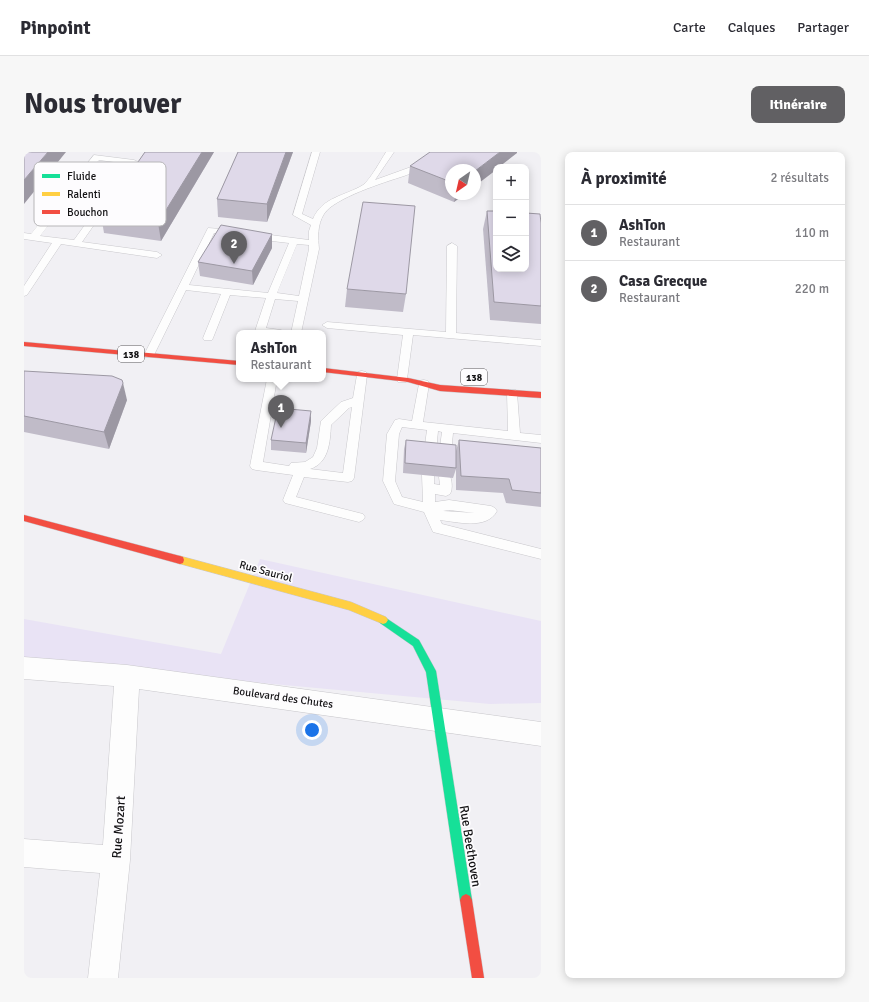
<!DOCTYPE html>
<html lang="fr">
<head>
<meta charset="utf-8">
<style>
	:root { --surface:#fff; --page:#f7f7f7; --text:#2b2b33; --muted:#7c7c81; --line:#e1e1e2; --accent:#616063 }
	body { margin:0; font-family:Signika,sans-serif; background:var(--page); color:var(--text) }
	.controls { position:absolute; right:12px; top:12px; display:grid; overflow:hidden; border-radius:8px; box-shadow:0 2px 10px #0003 }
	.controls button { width:36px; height:36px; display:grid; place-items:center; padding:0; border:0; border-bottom:1px solid var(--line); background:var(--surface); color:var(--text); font:20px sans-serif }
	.compass { position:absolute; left:421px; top:12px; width:36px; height:36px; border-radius:50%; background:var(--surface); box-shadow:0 2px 10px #0003; rotate:214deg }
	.you { position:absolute; left:288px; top:578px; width:14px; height:14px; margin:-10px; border:3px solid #fff; border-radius:50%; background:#1a73e8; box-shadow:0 0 0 6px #1a73e833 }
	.badge { display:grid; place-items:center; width:26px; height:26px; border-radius:50%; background:var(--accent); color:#fff; font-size:13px; font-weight:700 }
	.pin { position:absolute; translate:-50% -33px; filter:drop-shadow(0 1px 2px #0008) }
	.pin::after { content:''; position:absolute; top:21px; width:14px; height:12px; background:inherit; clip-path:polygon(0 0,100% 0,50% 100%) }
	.popup { position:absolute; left:212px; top:178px; width:90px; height:52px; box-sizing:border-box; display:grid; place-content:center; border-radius:8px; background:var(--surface); filter:drop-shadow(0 1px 3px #0005); font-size:13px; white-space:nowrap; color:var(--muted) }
	.popup b { font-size:15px; color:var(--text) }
	.popup::after { content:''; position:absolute; left:50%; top:100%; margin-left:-8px; border:8px solid transparent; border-top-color:var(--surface) }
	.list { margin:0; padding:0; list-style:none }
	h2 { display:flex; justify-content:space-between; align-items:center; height:52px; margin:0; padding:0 16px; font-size:17px }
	h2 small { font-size:13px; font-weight:400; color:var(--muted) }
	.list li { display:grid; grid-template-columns:26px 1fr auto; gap:12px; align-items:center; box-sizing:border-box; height:56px; padding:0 16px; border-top:1px solid var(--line) }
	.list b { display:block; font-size:15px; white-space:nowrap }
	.list p { margin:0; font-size:13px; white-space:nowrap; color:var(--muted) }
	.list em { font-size:13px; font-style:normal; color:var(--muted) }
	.icon { flex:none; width:22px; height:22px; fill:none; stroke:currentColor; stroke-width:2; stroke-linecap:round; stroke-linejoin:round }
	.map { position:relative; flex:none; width:517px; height:826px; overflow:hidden; border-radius:8px }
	header { display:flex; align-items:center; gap:24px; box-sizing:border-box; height:56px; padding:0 20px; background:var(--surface); border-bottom:1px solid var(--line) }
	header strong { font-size:19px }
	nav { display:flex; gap:22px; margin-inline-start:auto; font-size:14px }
	.intro { display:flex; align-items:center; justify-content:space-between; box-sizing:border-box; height:96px; padding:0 24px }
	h1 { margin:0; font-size:28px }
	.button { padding:10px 18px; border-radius:8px; background:var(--accent); color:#fff; font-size:14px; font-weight:700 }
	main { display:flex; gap:24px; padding:0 24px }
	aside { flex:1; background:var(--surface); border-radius:8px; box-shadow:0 2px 10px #0003 }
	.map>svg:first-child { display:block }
	.green { fill:#e9e3f5 }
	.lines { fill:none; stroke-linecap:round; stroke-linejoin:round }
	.lane-casing { stroke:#c9c8cc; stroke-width:1 }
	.street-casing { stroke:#c9c8cc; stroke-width:1 }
	.fast-casing { stroke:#c9c8cc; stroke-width:1 }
	.slow-casing { stroke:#c9c8cc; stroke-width:1 }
	.jam-casing { stroke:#c9c8cc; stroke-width:1 }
	.lane { fill:#fdfdfd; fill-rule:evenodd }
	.street { fill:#fdfdfd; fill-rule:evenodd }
	.fast { fill:#16e098; fill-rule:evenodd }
	.slow { fill:#ffcf43; fill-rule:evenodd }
	.jam { fill:#f24e42; fill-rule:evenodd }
	.wall { fill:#c0bbc8 }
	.shaded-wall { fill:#9c98a3 }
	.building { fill:#dfd9e9; stroke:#9c98a3 }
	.labels { text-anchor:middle; stroke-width:3.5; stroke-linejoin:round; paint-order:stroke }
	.shield { fill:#fdfcfe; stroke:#5a595b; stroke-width:1 }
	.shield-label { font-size:10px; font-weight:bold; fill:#141315 }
	.street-label { font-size:11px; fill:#141315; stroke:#fdfcfe }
	.near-street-label { font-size:13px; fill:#141315; stroke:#fdfcfe }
	.key { fill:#fdfcfe; stroke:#b7b6b8; stroke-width:1 }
	.key-label { font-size:11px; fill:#141315 }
</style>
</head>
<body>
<header>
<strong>Pinpoint</strong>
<nav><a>Carte</a><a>Calques</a><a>Partager</a></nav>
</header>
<div class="intro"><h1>Nous trouver</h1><a class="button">Itinéraire</a></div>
<main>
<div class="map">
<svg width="517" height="826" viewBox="0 0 517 826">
	<rect width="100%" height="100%" fill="#f1f0f4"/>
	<path class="green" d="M236,407l281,62v82l-51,1 -466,-43v-42l197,35z"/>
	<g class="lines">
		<defs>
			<g id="lane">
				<path d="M288,0h8l-18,62 11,5c9,-22 32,-23 50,-34 7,-5 18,-25 23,-33h8l-19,28 47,-17h6l1,2c-6,6 -18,8 -25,11 -19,6 -70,22 -80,38 -7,11 -6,24 -5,35l-18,84h-10l7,-32 -23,-2 -9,29 15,2 5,3h-30l-1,-2 11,-33 -36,-3 -17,43 -1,2h-8l-1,-2 18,-44 -35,-4 -32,65 -1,2h-8l-1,-2 64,-127 26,2 4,3 -4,3 -20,-3 -25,52 79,8 21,-50 -34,-4 -4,-3 4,-3 54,7v-9l2,-6 -18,-10zM273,92l12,1v4l-10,47 -22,-3z"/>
				<path d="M70,3l40,5 4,2 -56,80 75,10 5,3 -5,3 -96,-14 -34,51 -3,1v-10l28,-43 -28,-4v-6l7,1zM75,8l30,4 -55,76 -34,-4z"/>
				<path d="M428,91l5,3 -1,87 85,7v6l-128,-11 -6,44 -1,3h-8l-1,-3 6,-44 -76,-7 -5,-3 5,-3 119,10 1,-86z"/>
				<path d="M338,219l4,1 1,3 -13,103 -2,3 -4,1 -44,-5 -8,20 67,17 2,3 -2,3 -4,2 -74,-19 -2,-3 10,-25 -37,-5 -4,-1 -2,-3 17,-87h10l-14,83 26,4 2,-3 14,-1 8,-5 4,-9 4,-27 20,-19 12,-4 4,-23 1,-3zM328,255l-9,66 -33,-4c19,-6 20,-27 21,-44l18,-17z"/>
				<path d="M400,228l4,1 1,3 -6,38 85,9 -1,-38 1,-3h8l1,3 3,40 21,2v8l-88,-10 -2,21 -2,3 -4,1 -4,-1 -2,-3 3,-22 -4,-1 -2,21 -2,3 -4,1 -4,-1 -2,-3 3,-22 -25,-3 -3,7 -4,47 7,16 21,5 -1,-27 2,-3 4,-1 4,1 2,3v9l6,1 -1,-8 2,-3 4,-1 4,1c3,5 4,15 1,20l-4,2 -11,-2v8l14,-2 42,6 4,2 2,3c-10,19 -40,11 -57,9l2,4 99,25v10l-108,-27 -9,-20 -30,-8 -11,-23 4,-47 8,-14 4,-1 13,2 7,-37 1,-3zM425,358l26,3 -32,-2z"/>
			</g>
			<path id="street" d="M0,505l103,8 414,57v24l-402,-57 -9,171 -12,118h-30l12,-105 -76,-6v-28l79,6 11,-159 -90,-7z"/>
			<path id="fast" d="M359,464l36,24 17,31 36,229 -2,4 -4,2 -4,-2 -2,-4 -34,-228 -13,-26 -33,-23 -2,-3 2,-3z"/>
			<path id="slow" d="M156,404l171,46 35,15 2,3 -2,3 -3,1 -34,-14 -172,-47 -1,-3 1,-3z"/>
			<g id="jam">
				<path d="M0,190l215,19v4l-215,-19z"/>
				<path d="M299,216l85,10 32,7 101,7v6l-101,-7 -32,-9 -85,-10z"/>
				<path d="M0,363l156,41 3,1 1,3 -1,3 -3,1 -156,-43z"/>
				<path d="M442,742l4,2 2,4 12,78h-12l-12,-78 2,-4z"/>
			</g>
		</defs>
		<use href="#lane" class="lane-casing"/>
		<use href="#street" class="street-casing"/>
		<use href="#fast" class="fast-casing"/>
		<use href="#slow" class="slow-casing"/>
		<use href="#jam" class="jam-casing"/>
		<use href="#lane" class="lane"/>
		<use href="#street" class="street"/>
		<use href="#fast" class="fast"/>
		<use href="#slow" class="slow"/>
		<use href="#jam" class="jam"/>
	</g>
	<g class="wall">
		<path d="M121,0h69l-53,89 -57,-8 -3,-18z"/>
		<path d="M214,0h55l-26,70 -49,-5 -1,-18z"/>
		<path d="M493,1l-66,17v24h14l-11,8 -46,-19 2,-17z"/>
		<path d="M463,59l54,12v101l-51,-4 -7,-91z"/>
		<path d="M248,82v14l-19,37 -53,-9 -2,-14z"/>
		<path d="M323,137l59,5 -3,18 -58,-5z"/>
		<path d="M0,219l103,29 -18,49 -85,-17z"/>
		<path d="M287,269l-5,32 -35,-3v-10z"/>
		<path d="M382,288l50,11 3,-11 82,8v59l-35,-4 -3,-10 -47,-3v-21l-3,9 -50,-5 1,-24z"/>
	</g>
	<g class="shaded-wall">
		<path d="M24,0h18l-42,52v-24z"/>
		<path d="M178,0h12l-53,89 -3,-18z"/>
		<path d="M262,0h7l-26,70v-18z"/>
		<path d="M476,0h17v1l-18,14h-3v3l-21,16v-15z"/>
		<path d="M432,42h9l-11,8z"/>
		<path d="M248,82v14l-19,37 -1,-14z"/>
		<path d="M99,231l4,17 -18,49 -5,-17z"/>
		<path d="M287,259v10l-5,32v-10z"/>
	</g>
	<g class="building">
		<path d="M0,0h24l-24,28z"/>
		<path d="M121,0h57l-44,71 -57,-8z"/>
		<path d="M214,0h48l-19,52 -50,-5z"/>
		<path d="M406,0h70l-25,19v-1h-24v12l-41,-16z"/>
		<path d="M339,50l52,4 -9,88 -59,-5z"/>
		<path d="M463,59h9v58h30v-56l14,1 1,9v83l-47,-4z"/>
		<path d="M197,73l51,9 -20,37 -54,-9z"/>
		<path d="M0,219l88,5 10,4 1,3 -1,3 -18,46 -80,-16z"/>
		<path d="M254,256l33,3 -5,32 -35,-3z"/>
		<path d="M382,288l50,5v23l-51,-5z"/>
		<path d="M435,288l82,8v45l-29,-3 -3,-11 -48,-3z"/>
	</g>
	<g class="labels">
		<g class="shield">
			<rect x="94" y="194" width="26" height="16" rx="3"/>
			<rect x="437" y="217" width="26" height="16" rx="3"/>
		</g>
		<g class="shield-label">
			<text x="107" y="206">138</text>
			<text x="450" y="229">138</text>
		</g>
		<g class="street-label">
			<text transform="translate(242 419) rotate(15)" y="4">Rue Sauriol</text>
			<text transform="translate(259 545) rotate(8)" y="4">Boulevard des Chutes</text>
		</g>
		<g class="near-street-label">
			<text transform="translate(94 675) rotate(-86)" y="5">Rue Mozart</text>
			<text transform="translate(447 694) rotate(81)" y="5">Rue Beethoven</text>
		</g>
	</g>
	<rect x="10" y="10" width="132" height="64" rx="6" class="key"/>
	<rect x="18" y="22" width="18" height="4" fill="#16e098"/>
	<rect x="18" y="40" width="18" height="4" fill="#ffcf43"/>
	<rect x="18" y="58" width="18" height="4" fill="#f24e42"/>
	<g class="key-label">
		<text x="43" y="28">Fluide</text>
		<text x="43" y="46">Ralenti</text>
		<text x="43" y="64">Bouchon</text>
	</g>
</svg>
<div class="controls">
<button>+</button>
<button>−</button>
<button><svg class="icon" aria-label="layers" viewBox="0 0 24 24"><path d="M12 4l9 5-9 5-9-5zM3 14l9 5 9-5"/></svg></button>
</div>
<svg class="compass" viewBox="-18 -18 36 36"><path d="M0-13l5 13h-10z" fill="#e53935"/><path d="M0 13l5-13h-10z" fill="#7c7c81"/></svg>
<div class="you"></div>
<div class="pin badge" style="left:257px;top:276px">1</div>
<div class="popup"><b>AshTon</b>Restaurant</div>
<div class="pin badge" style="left:210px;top:112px">2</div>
</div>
<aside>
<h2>À proximité<small>2 résultats</small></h2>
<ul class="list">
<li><span class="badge">1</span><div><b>AshTon</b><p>Restaurant</p></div><em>110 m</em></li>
<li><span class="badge">2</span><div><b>Casa Grecque</b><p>Restaurant</p></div><em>220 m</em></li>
</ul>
</aside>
</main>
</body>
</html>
